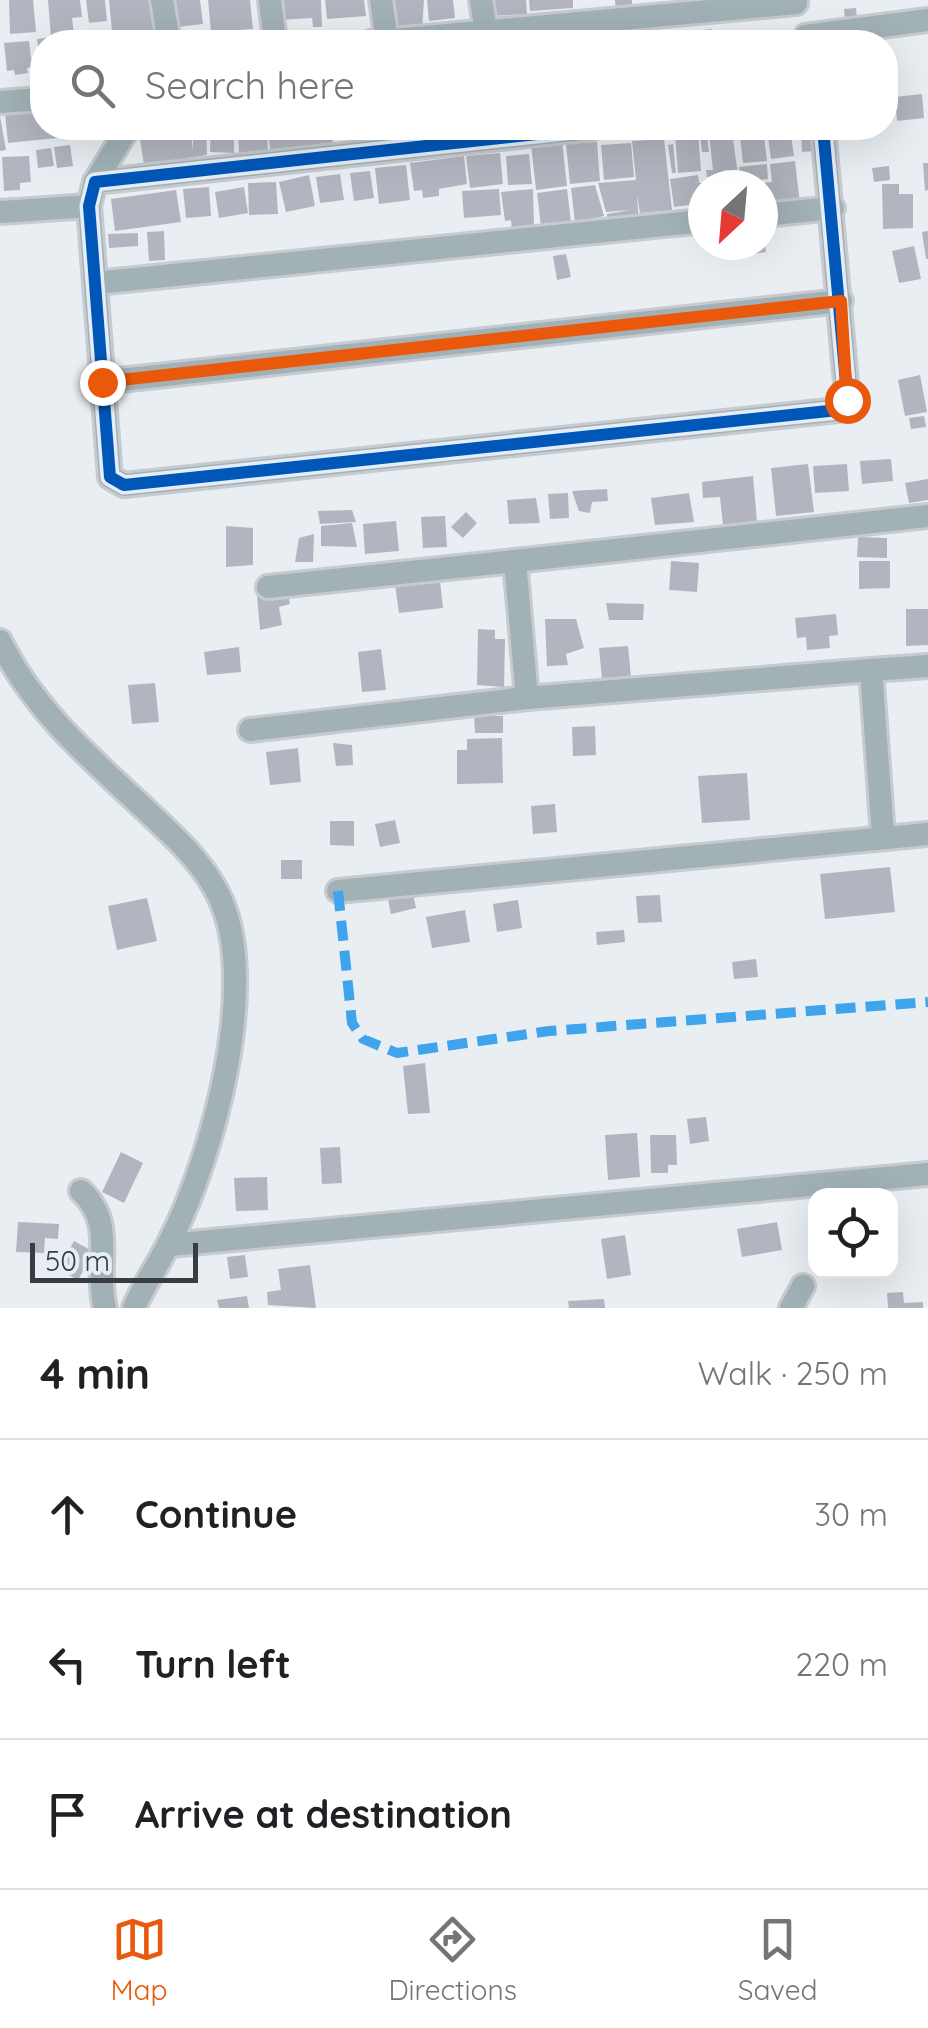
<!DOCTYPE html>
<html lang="en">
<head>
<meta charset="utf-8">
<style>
	:root { --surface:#fff; --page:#f6f6f6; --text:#202124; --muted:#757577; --line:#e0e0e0; --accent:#ea580c }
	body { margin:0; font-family:Quicksand,sans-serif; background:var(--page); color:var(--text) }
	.controls { position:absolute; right:30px; bottom:30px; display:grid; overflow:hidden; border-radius:20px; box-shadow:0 10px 40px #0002 }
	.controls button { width:90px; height:90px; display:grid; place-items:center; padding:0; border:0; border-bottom:2px solid var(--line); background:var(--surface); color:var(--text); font:50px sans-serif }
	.compass { position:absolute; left:688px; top:170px; width:90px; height:90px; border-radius:50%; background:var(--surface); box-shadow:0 10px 40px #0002; rotate:206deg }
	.scale { position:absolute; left:30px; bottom:25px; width:168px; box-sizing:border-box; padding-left:10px; border:5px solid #393c40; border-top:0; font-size:28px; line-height:35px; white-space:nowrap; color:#393c40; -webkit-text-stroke:8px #e5eef7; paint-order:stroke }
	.stop { position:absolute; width:30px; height:30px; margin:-22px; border:8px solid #ea580c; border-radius:50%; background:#fff }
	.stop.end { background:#ea580c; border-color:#fff; box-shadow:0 2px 10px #0008 }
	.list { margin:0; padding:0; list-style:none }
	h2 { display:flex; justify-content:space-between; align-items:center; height:130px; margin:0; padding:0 40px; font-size:42px }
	h2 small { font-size:32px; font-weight:400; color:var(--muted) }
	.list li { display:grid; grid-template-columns:65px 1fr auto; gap:30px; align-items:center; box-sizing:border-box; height:150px; padding:0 40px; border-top:2px solid var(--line) }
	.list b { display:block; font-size:38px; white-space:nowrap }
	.list em { font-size:32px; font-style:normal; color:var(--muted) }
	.icon { flex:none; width:55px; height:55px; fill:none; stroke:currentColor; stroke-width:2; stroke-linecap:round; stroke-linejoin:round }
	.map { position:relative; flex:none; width:928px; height:1308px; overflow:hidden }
	.search { position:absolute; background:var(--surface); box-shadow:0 10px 40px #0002; left:30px; right:30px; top:30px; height:110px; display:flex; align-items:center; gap:25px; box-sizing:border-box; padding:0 35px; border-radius:40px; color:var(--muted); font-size:38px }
	.sheet { height:580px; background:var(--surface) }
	nav { display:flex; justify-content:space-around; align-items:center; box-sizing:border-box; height:140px; border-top:2px solid var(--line); background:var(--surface); font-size:28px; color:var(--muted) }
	nav a { display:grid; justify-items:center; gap:5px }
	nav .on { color:var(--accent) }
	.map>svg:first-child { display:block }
	.building { fill:#b2b5bf }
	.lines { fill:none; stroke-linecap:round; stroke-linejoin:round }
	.minor-casing { stroke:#c7cace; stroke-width:28 }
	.minor { stroke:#a1b1b6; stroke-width:22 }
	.quiet { stroke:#3fa4ec; stroke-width:10; stroke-dasharray:20 10; stroke-linecap:butt }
	.cycleway-casing { stroke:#e5eef7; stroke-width:19 }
	.cycleway { stroke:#0057b8; stroke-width:12 }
	.route { stroke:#ea580c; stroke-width:12 }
</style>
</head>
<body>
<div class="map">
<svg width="928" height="1308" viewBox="0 0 928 1308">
	<rect width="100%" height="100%" fill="#e9eef3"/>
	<g class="building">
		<path d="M9,0h24l3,32 -26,2z"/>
		<path d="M48,0h32l2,17 -10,1 2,17 -16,1 1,6h-17l-2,20 -3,-23 14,-2z"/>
		<path d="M86,0h19l2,21 -18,2z"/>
		<path d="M109,0h44l3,36 -9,1 1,5h-35z"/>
		<path d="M174,0h26l3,24 -26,3z"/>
		<path d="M208,0h42l3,29 -42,3z"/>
		<path d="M278,0h43l1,27h-9l-1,-9 -33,2z"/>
		<path d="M325,0h39l2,16 -39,3z"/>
		<path d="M392,0h32l-2,30 -24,2z"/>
		<path d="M427,0h26l2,18 -26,3z"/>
		<path d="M488,0h38l1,14 -38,2z"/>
		<path d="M529,0h44v8l-43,3z"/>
		<path d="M615,0h17v12h-16z"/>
		<path d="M856,8l1,12 -12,1 -1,-12z"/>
		<path d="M712,29l1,13h-19l-1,-11z"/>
		<path d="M690,31l1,11h-31v-9z"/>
		<path d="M105,32l1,10h-28l-1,-8z"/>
		<path d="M225,33l1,9h-18v-8z"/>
		<path d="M655,33v9h-18l-1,-8z"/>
		<rect x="597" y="35" width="37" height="7"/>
		<path d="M29,41l3,26 -5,1 1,5 -13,2 -1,-5 -7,1 -3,-28z"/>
		<path d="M922,94l2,24 -27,3 -2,-24z"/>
		<path d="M41,107l1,21h13l2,10 -49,5 -3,-29z"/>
		<path d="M0,116l6,34 -6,1z"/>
		<path d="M190,128l3,22v-22h13l1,27 -63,10 -5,-32z"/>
		<path d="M211,128h23v25l-24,-1z"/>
		<path d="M238,128h29l1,24 -29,1z"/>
		<path d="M268,128h87v4l-23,2 1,10 -63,5z"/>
		<path d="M359,128h12l1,8 -13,1z"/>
		<path d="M391,128h35v7l-35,1z"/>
		<path d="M739,128h24l4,33 -24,2z"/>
		<path d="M790,128l4,28 -23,3 -4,-30z"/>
		<path d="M732,131l5,37 2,17h-9l-1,-11 -22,3 -1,-7h7l-4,-36z"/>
		<path d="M698,132l3,39 -23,2 -3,-39z"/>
		<path d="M801,132h11l2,19 -12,1z"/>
		<path d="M707,135l2,17h-7l-2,-16z"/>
		<path d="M664,139l8,71 -32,3 -3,-18 2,28 -32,2v-11l23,-4 -24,2 -8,-29 38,-3 -4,-39z"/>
		<path d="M562,141l5,45 -31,4 -5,-46z"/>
		<path d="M597,142l3,39 -30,3 -4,-40z"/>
		<path d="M631,143l3,34 -30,3 -3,-35z"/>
		<path d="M673,144l3,29h-4l-4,-28z"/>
		<path d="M70,145l3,21 -16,2 -3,-21z"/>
		<path d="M51,148l3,18 -16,2 -2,-18z"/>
		<path d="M500,153l3,31 -33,4 -4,-32z"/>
		<path d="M529,154l3,30 -24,1 -2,-29z"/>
		<path d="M29,156l2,26 -11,1v7l-16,1 -2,-34z"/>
		<path d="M464,156l3,28 -28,5v7l-16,2 -1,-8 -8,1 -4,-28z"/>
		<path d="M795,161l5,43 -36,6 -1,-27 9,-1 -2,-18z"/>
		<path d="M923,163h5v27l-3,1z"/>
		<path d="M767,164l1,15 -9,1v5h-18l-2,-18z"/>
		<path d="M406,165l4,35 -31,4 -4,-36z"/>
		<path d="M889,166l1,14 -16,2 -2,-14z"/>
		<path d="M370,171l4,27 -20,3 -4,-28z"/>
		<path d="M340,174l4,26 -24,3 -4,-26z"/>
		<path d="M309,175l6,31 -29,6 -7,-30z"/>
		<path d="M698,175l1,7h-6l10,1v31h-4l-2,-10 -23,3 -4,-28z"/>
		<path d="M726,177l2,8h-22l-1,-5z"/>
		<path d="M276,182l2,32 -29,1 -1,-32z"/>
		<path d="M882,184h17v10h14v34l-30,1z"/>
		<path d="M595,185l9,31 -29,7 -4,-35z"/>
		<path d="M209,187l2,29 -25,2 -3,-29z"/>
		<path d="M244,187l4,26 -29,5 -4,-26z"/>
		<path d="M499,189l2,26 -37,3 -2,-27z"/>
		<path d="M533,189l1,39 -22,2 -1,-10 -6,1 -4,-29z"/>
		<path d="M567,189l4,33 -30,4 -4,-33z"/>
		<path d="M176,190l5,32 -66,9 -4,-32z"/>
		<path d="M164,231l1,29 -16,1 -2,-29z"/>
		<path d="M928,231v28h-2l-4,-27z"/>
		<path d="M138,233v13l-29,2 -1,-14z"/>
		<path d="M737,245h28l1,7 -27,5z"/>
		<path d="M914,246l7,33 -22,4 -7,-32z"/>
		<path d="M566,254l5,23 -14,3 -4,-24z"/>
		<path d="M920,375l7,37 -22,4 -7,-36z"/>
		<path d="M924,416l2,11 -15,2 -2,-11z"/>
		<path d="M891,459l2,22 -31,3 -2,-23z"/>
		<path d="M808,464l6,48 -38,4 -5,-48z"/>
		<path d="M847,464l2,27 -34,2 -2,-27z"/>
		<path d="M753,476l4,46 -34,3 -3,-28 -17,1 -1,-16z"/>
		<path d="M928,479v21l-19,3 -4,-20z"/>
		<path d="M607,489l1,12 -16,1 -2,11 -11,-2 -7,-20z"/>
		<path d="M568,493l1,25 -19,1 -2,-25z"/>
		<path d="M689,493l5,29 -39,3 -4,-27z"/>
		<path d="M536,498l4,25 -31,1 -2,-24z"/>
		<path d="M352,510l4,12 -36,2 -2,-13z"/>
		<path d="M466,512l11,11 -14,15 -12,-11z"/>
		<path d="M445,516l2,31 -24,1 -2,-31z"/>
		<path d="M396,521l3,30 -34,3 -2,-30z"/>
		<path d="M352,523l5,24 -36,-1v-20z"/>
		<path d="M226,526l27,2v37l-27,2z"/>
		<path d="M314,534l-1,28h-18l4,-24z"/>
		<path d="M858,537l29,1v20l-30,-1z"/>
		<path d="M671,561l28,2 -2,29 -28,-2z"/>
		<path d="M859,561h31v27l-31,1z"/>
		<path d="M439,572l4,36 -44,5 -5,-36z"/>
		<path d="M288,595l2,9 -11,3 3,18 -22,5 -3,-34z"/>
		<path d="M606,603l38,1 -1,16h-34z"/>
		<path d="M906,609h22v36l-22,1z"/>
		<path d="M836,614l2,21 -9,1 1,12 -23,2 -1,-13 -9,1 -2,-20z"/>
		<path d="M545,619h31l8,29 -18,6 2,11 -21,1z"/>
		<path d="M478,629l17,1v9h10l-1,48 -27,-2z"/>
		<path d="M628,646l3,32 -29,2 -3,-32z"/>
		<path d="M239,647l2,25 -34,3 -3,-23z"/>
		<path d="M381,649l5,41 -24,2 -4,-40z"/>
		<path d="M155,683l4,39 -27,2 -4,-39z"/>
		<path d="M474,716h29v17h-28z"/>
		<path d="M595,726l1,29 -23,1 -1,-29z"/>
		<path d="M502,738l1,45 -46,1v-34h10v-11z"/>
		<path d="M333,743l19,2 1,20 -17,1z"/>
		<path d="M298,748l3,34 -31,3 -4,-33z"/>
		<path d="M747,773l3,47 -48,3 -4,-47z"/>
		<path d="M555,804l2,28 -24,2 -2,-28z"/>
		<path d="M395,820l5,23 -20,4 -5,-23z"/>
		<path d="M330,821h24v25l-24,-1z"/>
		<rect x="281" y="860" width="21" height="19"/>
		<path d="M890,867l5,45 -70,7 -5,-45z"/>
		<path d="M412,890l4,18 -25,6 -4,-19z"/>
		<path d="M660,895l2,27 -24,1 -2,-27z"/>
		<path d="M147,898l10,43 -40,9 -9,-44z"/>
		<path d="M518,900l4,28 -25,4 -4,-28z"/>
		<path d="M465,910l5,32 -38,6 -6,-31z"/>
		<path d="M624,930l1,12 -28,3 -1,-13z"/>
		<path d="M756,959l2,18 -24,2 -2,-17z"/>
		<path d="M425,1063l5,50 -22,1 -5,-48z"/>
		<path d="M706,1117l3,24 -19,3 -3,-25z"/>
		<path d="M637,1133l3,44 -32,3 -3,-45z"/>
		<path d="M650,1135h26l1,30h-9v8h-17z"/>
		<path d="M340,1147l2,36 -20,1 -2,-36z"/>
		<path d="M121,1152l22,11 -19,40 -22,-11z"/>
		<path d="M267,1177l1,33 -32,1 -2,-33z"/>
		<path d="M883,1190v6h-34l-1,-5z"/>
		<path d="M18,1222l41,2 -1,15 -13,-1 -1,15 -28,-1z"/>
		<path d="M777,1222l5,28 -40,7 -5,-28z"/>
		<path d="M625,1235l6,40 -24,4 -6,-40z"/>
		<path d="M74,1241l20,11 -16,28 -20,-11z"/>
		<path d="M245,1255l3,22 -18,2 -3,-22z"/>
		<path d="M310,1265l6,43 -48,-3 -1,-13 14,-2 -3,-21z"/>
		<path d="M903,1292l1,11 19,-1v6h-35l-1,-15z"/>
		<path d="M247,1296l2,12h-30l-2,-8z"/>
		<path d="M604,1299l1,9h-36l-1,-7z"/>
	</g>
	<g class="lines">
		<defs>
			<g id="minor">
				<path d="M162,0l7,42"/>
				<path d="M270,0l5,42"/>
				<path d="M381,0l6,41"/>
				<path d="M481,0l5,32"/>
				<path d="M806,36l122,-16"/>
				<path d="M371,42l425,-39"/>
				<path d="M0,102l42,-3"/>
				<path d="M592,128l-497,54 -6,24 21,271 14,8 714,-75 9,-16 -24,-266"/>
				<path d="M95,182l33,-54"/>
				<path d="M0,212l89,-6"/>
				<path d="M763,215l70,-7"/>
				<path d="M96,283l607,-62"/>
				<path d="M102,382l739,-81"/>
				<path d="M268,587l247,-26"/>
				<path d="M0,641c39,80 109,132 171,193 18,17 36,38 47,60 44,85 -6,266 -48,347 -11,23 -26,43 -36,67"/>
				<path d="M871,670l57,-4"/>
				<path d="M527,698l-12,-137 413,-45"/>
				<path d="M250,730l277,-32 344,-28 12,166"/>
				<path d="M338,891l590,-57"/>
				<path d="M81,1191c36,33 13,74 24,117"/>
				<path d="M169,1245l759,-71"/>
				<path d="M791,1308l12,-22"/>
			</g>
		</defs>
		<use href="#minor" class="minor-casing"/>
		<use href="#minor" class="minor"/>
		<path class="quiet" d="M338,891l14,132 11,16 34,14 152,-22 379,-29"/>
		<defs>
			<path id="cycleway" d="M592,128l-497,54 -6,24 21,271 14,8 714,-75 9,-16 -24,-266"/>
		</defs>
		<use href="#cycleway" class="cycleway-casing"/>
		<use href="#cycleway" class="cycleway"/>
	</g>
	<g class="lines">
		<path class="route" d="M102,382l739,-81 6,99"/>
	</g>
</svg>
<div class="controls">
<button><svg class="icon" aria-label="locate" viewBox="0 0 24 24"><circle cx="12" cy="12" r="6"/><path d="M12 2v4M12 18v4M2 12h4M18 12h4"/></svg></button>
</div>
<svg class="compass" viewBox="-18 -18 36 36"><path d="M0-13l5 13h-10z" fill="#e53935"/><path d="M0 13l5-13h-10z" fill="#757577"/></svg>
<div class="scale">50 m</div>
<div class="stop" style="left:847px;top:400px"></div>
<div class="stop end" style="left:102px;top:382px"></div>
<div class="search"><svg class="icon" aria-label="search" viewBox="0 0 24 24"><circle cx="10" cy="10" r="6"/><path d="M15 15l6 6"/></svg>Search here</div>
</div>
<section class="sheet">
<h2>4 min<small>Walk · 250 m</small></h2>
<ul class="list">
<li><svg class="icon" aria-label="ahead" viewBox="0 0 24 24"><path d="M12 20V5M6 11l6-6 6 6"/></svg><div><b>Continue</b></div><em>30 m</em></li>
<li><svg class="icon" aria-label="left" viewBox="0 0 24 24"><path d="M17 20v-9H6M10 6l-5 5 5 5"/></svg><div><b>Turn left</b></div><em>220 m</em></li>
<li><svg class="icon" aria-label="arrive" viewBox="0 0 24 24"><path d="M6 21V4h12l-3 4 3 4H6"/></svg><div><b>Arrive at destination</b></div></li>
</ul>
</section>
<nav>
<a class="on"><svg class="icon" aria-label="map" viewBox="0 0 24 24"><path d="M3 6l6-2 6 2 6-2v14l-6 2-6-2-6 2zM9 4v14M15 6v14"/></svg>Map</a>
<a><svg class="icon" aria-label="directions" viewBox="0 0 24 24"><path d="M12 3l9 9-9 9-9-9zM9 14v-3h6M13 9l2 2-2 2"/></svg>Directions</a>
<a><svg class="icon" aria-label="saved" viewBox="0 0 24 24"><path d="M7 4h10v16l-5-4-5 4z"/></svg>Saved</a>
</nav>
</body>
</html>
